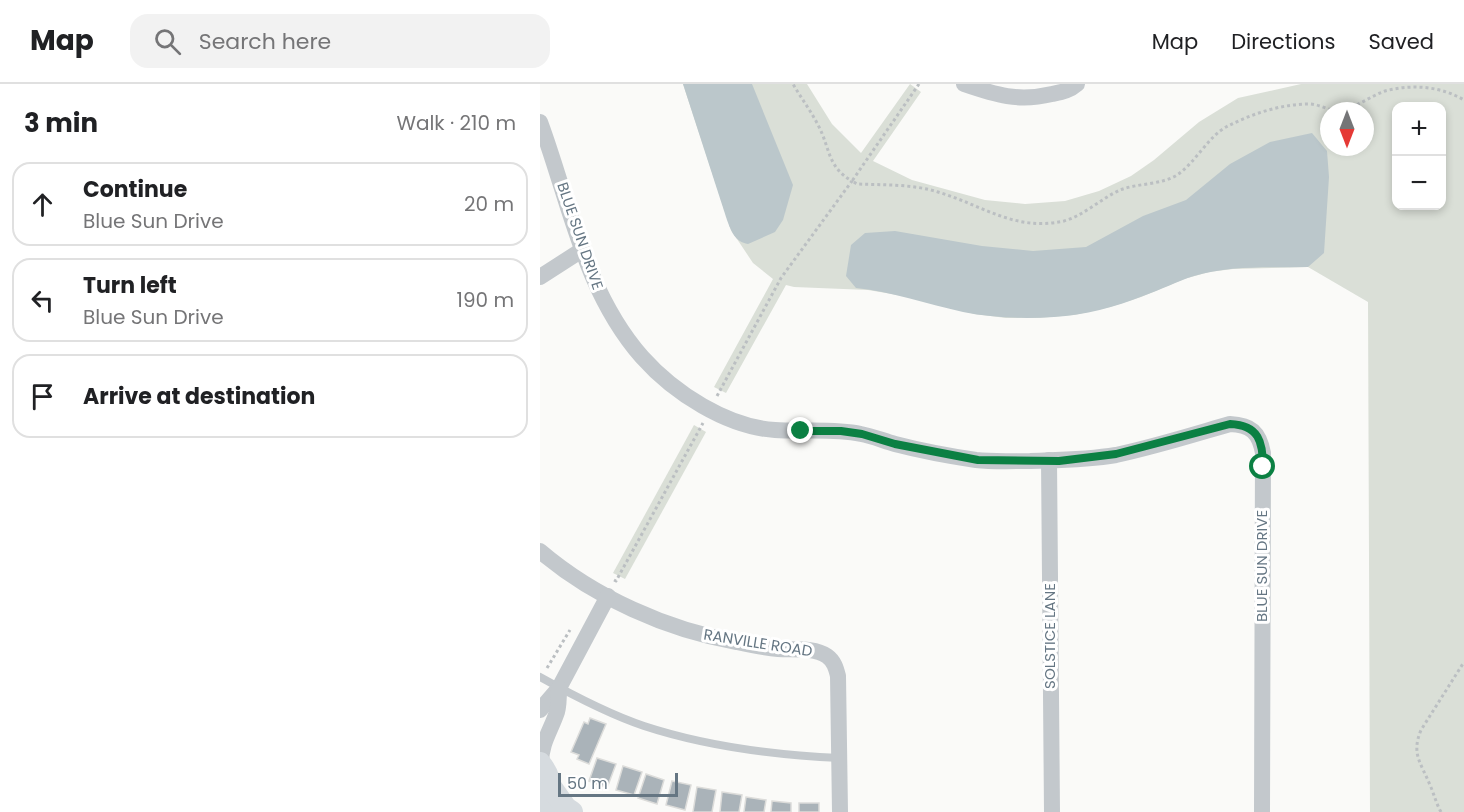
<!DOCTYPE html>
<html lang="en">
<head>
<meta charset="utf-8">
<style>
	:root { --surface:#fff; --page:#f2f2f2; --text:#202124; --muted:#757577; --line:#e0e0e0 }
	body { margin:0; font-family:Poppins,sans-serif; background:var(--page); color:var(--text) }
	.controls { position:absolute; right:18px; top:18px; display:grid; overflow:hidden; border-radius:12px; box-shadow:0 3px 9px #0003 }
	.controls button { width:54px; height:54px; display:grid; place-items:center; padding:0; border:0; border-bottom:2px solid var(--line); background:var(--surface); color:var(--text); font:30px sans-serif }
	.compass { position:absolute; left:780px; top:18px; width:54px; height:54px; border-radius:50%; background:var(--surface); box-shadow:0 3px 9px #0003; rotate:180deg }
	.scale { position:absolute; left:18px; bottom:15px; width:120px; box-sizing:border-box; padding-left:6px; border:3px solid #657683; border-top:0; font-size:16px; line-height:21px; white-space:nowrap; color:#657683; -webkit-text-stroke:4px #fff; paint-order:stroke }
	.stop { position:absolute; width:18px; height:18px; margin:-14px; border:4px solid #0b8043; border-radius:50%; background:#fff }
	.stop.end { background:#0b8043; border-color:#fff; box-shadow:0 2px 6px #0008 }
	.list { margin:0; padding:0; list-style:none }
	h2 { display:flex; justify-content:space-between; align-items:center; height:78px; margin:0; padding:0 24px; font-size:26px }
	h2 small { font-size:20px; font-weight:400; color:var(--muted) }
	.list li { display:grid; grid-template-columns:39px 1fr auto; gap:18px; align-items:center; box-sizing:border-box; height:84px; margin:0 12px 12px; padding:0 12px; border:2px solid var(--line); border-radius:18px }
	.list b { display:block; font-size:22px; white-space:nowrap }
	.list p { margin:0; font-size:20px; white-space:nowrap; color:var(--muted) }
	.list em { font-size:20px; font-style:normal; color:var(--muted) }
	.icon { flex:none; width:33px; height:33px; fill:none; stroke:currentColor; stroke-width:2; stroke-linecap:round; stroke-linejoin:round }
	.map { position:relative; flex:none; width:924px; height:728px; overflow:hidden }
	header { display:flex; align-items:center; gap:36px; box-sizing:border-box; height:84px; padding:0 30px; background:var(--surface); border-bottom:2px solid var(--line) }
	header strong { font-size:28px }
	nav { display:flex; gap:33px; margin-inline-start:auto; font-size:21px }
	.search { width:420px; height:54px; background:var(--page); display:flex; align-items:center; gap:15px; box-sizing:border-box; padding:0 21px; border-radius:18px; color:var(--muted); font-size:22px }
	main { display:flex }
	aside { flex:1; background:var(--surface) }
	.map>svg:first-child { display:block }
	.green { fill:#dadfd7; fill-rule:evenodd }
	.water { fill:#bbc7cb }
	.building { fill:#aab3b9; stroke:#dcdcda; stroke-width:1.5 }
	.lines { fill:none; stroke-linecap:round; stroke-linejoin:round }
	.path { stroke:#bbbfc2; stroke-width:3; stroke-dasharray:3 3; stroke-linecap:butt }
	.lane { stroke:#c3c8cc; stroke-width:8 }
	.street { stroke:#c3c8cc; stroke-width:16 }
	.secondary { stroke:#d6dbdf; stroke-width:22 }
	.route { stroke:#0b8043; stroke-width:8 }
	.labels { text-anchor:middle; stroke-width:6; stroke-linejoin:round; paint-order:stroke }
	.street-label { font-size:15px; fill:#657683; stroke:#fff }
</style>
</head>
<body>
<header>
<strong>Map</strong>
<div class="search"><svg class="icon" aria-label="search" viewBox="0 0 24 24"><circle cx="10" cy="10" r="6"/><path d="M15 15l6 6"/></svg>Search here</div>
<nav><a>Map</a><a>Directions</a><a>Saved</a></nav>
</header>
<main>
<aside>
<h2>3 min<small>Walk · 210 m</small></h2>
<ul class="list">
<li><svg class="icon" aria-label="ahead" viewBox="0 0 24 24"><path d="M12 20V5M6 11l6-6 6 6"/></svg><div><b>Continue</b><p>Blue Sun Drive</p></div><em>20 m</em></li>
<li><svg class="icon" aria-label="left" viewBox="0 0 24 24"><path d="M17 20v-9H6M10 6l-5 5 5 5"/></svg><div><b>Turn left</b><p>Blue Sun Drive</p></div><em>190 m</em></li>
<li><svg class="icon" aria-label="arrive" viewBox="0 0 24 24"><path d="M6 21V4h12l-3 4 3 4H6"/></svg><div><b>Arrive at destination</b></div></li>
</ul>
</aside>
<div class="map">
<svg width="924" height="728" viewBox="0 0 924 728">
	<rect width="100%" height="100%" fill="#fafaf8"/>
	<g class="green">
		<path d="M143,0h124l25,40 29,29 49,-69 11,8 -48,69 39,19 73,20 40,4 40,-3 34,-10 32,-15 23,-16 45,-38 39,-24 63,-14h163v728h-94l-2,-510 -60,-35 -75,2 -24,3 -25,7 -43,18 -31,10 -36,8 -36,3h-32l-31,-4 -71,-18 -36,-6 -74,-3 -8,-2 -60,108 -12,-6 59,-108 -20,-16 -22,-33zM856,22h46v100h-46zM789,27h36v36h-36z"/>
		<path d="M154,341l12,7 -81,147 -12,-6z"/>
	</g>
	<g class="water">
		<path d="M143,0h69l41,101 -10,35 -8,12 -27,12c-13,-2 -17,-13 -21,-24z"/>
		<path d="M772,49l15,18 2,26 -5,76 -16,14c-37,1 -77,-2 -114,9 -17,5 -33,14 -51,20 -28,11 -58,19 -89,21 -30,2 -61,1 -91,-5 -36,-8 -70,-20 -107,-24l-10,-12 5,-31 14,-12 30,-2 87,15 51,5 53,-4 57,-31 43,-16 44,-36 40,-22z"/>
	</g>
	<g class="building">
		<path d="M50,634l16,6 -17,40 -12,-5 2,-4 -8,-3 13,-30 4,2z"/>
		<path d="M57,674l19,6 -9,24 -18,-7z"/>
		<path d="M83,682l19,6 -8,23 -18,-5z"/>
		<path d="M106,690l18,6 -7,24 -19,-6z"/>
		<path d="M132,697l19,4 -6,25 -19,-5z"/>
		<path d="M157,703l19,3 -4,22h-19z"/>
		<path d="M182,708l20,3 -3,17h-19z"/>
		<path d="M206,713l20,3 -2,12h-20z"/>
		<path d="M232,717l19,2v9h-20z"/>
		<rect x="259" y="719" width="20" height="9"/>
	</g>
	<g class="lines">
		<g class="path">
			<path d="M379,0l-67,97 5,3c26,1 56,0 81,8 44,13 77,40 126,29 19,-5 38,-23 56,-31 18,-7 41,-5 57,-15 18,-12 32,-39 49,-48 25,-13 55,-23 83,-23 12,0 22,9 35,6 14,-4 27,-14 41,-19 26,-7 56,-5 79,9"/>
			<path d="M177,312l64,-118 71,-97c-25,-14 -22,-34 -34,-56 -7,-14 -17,-27 -25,-41"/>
			<path d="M74,496l2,1 87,-158"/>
			<path d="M7,584l23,-38"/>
			<path d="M901,728c-5,-9 -7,-18 -11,-27 -9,-22 -19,-31 -9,-55l43,-68"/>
		</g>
		<path class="lane" d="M0,593c34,19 68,37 104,49 64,21 129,29 196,32"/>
		<g class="street">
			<path d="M424,0c32,11 54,18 88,10 10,-2 17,-3 25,-10"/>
			<path d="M0,38c30,81 44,169 102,235 32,36 85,70 133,73 28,2 57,-2 86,4 11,2 23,7 34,10 27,7 54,12 81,16 17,2 36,1 54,1 29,-1 57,-1 86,-6 38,-8 76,-20 114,-31 21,1 29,8 33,29l-1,359"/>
			<path d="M0,193l42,-27"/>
			<path d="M509,376l3,352"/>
			<path d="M0,467c54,46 127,79 197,91 14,3 28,6 41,7 16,1 36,-2 49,7 7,5 9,12 11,20l2,136"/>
			<path d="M0,626l19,-22 49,-92"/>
			<path d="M1,679c0,-20 10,-33 16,-51 2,-7 2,-17 2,-24"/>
		</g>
		<g class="secondary">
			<path d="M0,679c12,15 14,31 7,49"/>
			<path d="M11,703l15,21 6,4"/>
		</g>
	</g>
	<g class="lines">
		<path class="route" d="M261,347h40l21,3 33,10 83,16 81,1 57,-7 114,-30c29,1 33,18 33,43"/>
	</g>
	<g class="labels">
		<g class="street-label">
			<text transform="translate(40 152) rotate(71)" y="5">BLUE SUN DRIVE</text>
			<text transform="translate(722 482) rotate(-90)" y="5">BLUE SUN DRIVE</text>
			<text transform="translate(510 552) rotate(-90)" y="5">SOLSTICE LANE</text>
			<text transform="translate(218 559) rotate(9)" y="5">RANVILLE ROAD</text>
		</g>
	</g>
</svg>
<div class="controls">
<button>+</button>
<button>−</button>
</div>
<svg class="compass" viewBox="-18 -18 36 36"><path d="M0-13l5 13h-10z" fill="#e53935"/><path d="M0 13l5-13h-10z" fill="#757577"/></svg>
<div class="scale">50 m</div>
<div class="stop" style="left:723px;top:383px"></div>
<div class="stop end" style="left:261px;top:347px"></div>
</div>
</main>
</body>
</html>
